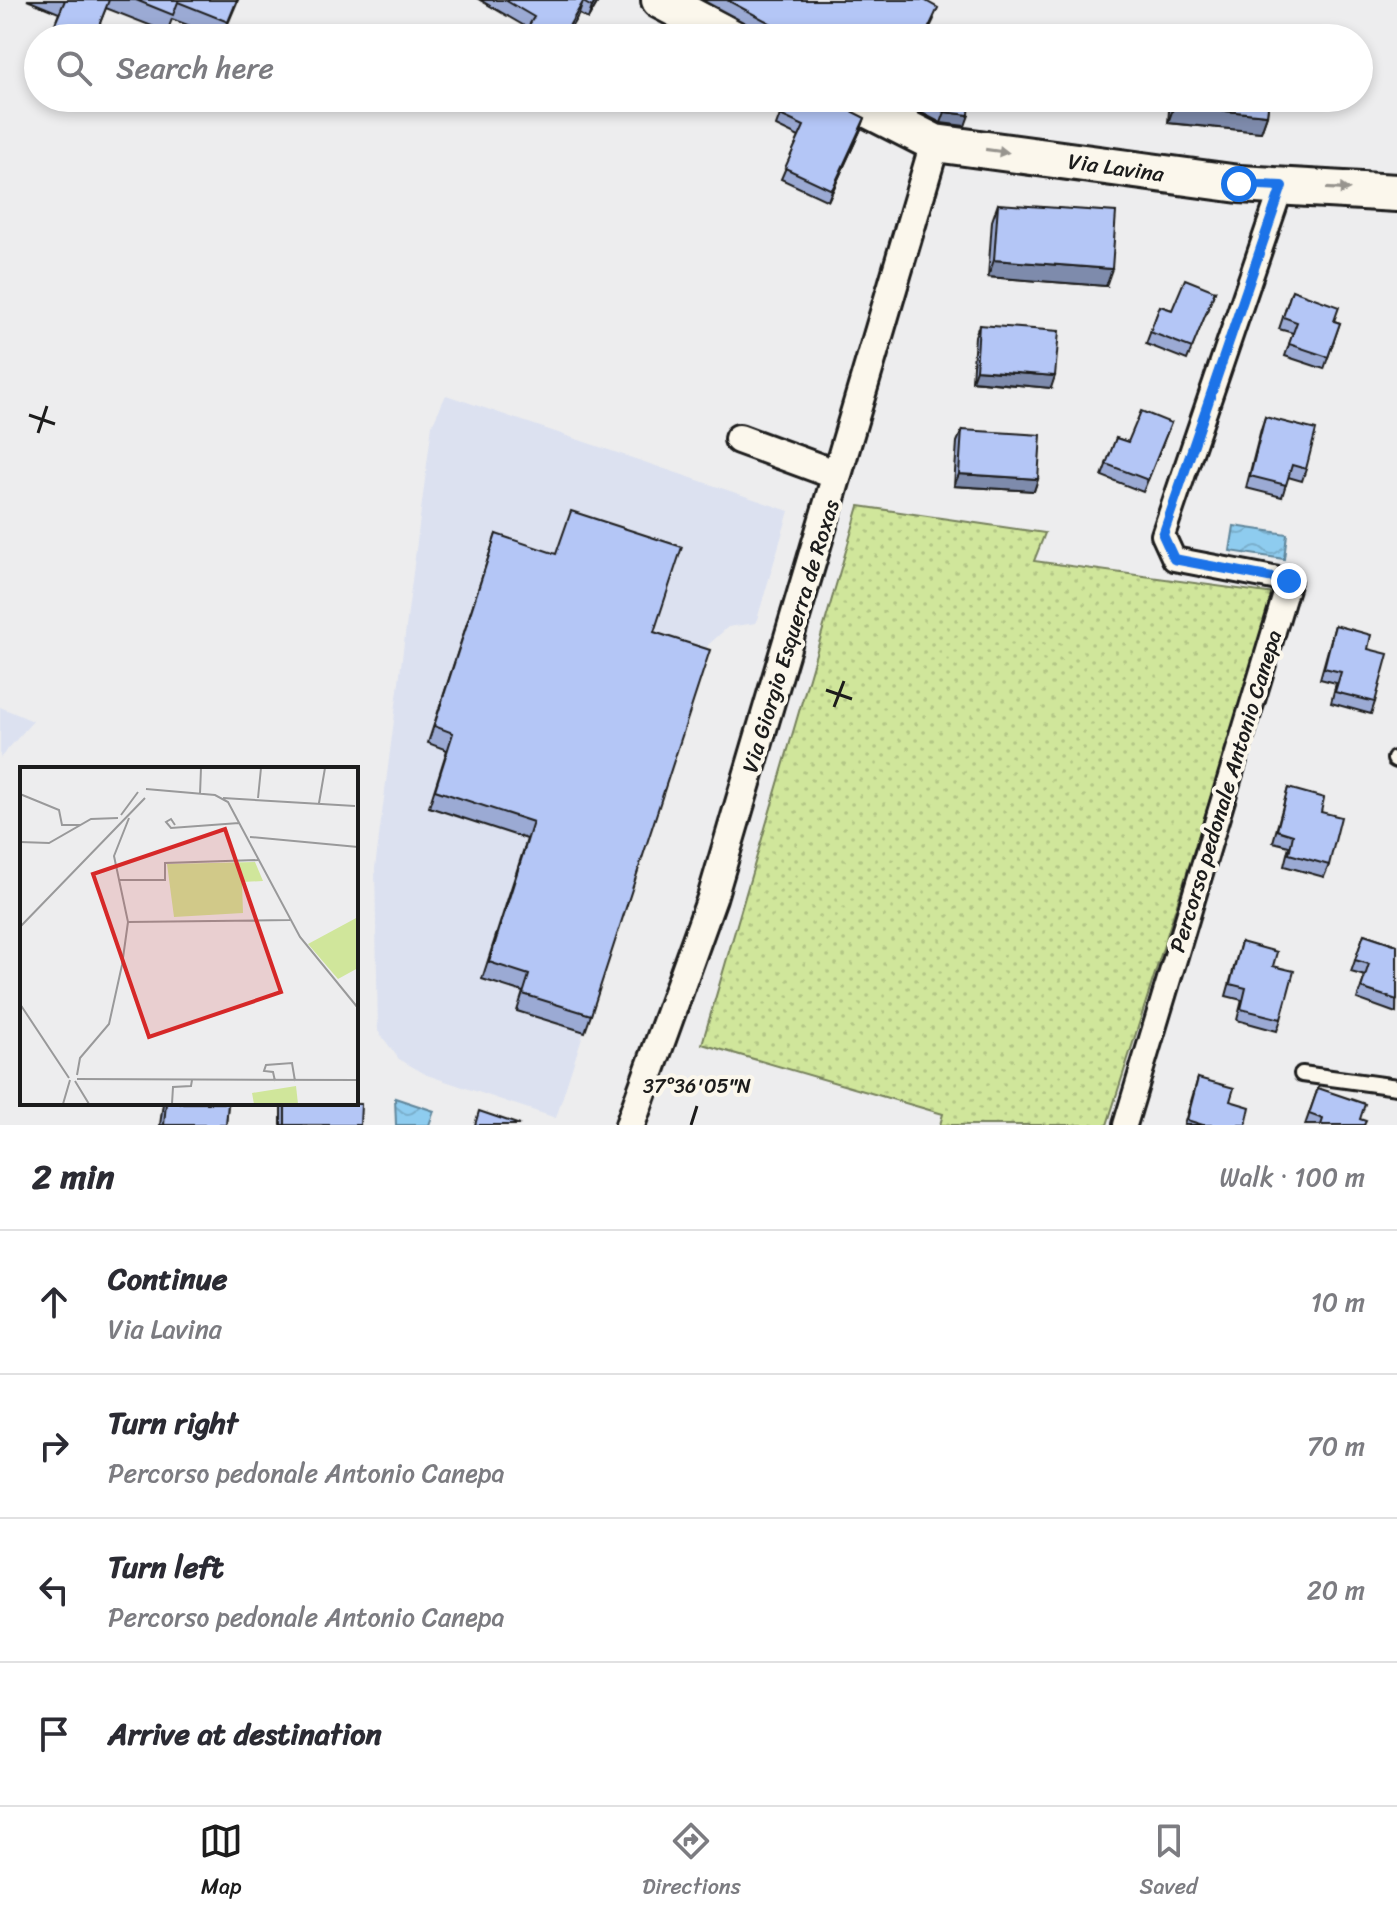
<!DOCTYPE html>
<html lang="en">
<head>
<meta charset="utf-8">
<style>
	:root { --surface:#fff; --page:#f2f2f3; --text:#2b2b33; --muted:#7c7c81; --line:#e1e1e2; --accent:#1c1c1c }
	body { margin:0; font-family:Sriracha,sans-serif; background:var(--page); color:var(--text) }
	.stop { position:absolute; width:24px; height:24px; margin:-18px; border:6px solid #1a73e8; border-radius:50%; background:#fff }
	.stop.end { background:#1a73e8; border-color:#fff; box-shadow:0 2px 8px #0008 }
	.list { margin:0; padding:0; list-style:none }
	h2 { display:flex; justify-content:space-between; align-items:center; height:104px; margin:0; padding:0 32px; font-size:34px }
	h2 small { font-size:26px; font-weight:400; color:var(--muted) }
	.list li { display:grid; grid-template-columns:52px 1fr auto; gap:24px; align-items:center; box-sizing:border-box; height:144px; padding:0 32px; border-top:2px solid var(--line) }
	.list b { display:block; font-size:30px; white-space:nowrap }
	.list p { margin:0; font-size:26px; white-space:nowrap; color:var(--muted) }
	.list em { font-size:26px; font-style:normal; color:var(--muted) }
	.icon { flex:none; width:44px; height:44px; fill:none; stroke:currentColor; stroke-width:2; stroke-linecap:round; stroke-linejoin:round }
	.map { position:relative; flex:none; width:1397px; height:1125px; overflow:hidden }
	.search { position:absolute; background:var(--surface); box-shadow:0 4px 12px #0003; left:24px; right:24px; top:24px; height:88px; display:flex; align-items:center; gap:20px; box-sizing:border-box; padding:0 28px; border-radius:44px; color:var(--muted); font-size:30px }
	.sheet { height:680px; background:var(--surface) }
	nav { display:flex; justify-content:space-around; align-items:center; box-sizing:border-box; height:112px; border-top:2px solid var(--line); background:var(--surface); font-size:22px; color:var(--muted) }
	nav a { display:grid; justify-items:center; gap:4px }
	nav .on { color:var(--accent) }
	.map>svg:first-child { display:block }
	.built { fill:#dce1f0 }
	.green { fill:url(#green-dots); stroke:#76815c; stroke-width:2 }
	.water { fill:url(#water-waves); stroke:#60869b; stroke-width:2 }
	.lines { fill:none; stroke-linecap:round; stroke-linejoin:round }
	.service-casing { stroke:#1c1c1c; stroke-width:20 }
	.pedestrian-casing { stroke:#1c1c1c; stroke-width:28 }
	.minor-casing { stroke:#1c1c1c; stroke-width:34 }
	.tertiary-casing { stroke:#1c1c1c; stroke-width:42 }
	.service { stroke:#fbf7ec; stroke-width:14 }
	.pedestrian { stroke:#fbf7ec; stroke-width:22 }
	.minor { stroke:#fbf7ec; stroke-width:28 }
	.tertiary { stroke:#fbf7ec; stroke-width:36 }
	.wall { fill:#9baad4; stroke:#1c1c1c; stroke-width:2 }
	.shaded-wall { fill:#7e8bac; stroke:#1c1c1c; stroke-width:2 }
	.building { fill:#b4c6f6; stroke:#1c1c1c; stroke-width:2 }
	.oneway { fill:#97948e }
	.route { stroke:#1a73e8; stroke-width:10 }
	.ticks { fill:none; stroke:#1c1c1c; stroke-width:3 }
	.labels { text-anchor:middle; stroke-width:8; stroke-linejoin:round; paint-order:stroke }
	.street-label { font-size:22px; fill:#1c1c1c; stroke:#fbf7ec }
	.inset-road { fill:none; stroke:#99999a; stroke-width:2 }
	.view { fill:#d62828; fill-opacity:0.15; stroke:#d62828; stroke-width:4 }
	.inset-edge { fill:none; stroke:#1c1c1c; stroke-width:4 }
	.ticks-label { font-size:20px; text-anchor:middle; fill:#1c1c1c; stroke:#fbf7ec; stroke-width:8; stroke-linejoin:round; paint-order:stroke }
</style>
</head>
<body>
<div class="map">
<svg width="1397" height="1125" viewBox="0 0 1397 1125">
	<defs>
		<pattern id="green-dots" width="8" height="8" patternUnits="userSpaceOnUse" patternTransform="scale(2)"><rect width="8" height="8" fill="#d0e69b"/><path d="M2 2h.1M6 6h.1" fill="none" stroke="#b2c585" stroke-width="1.8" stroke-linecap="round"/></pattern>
		<pattern id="water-waves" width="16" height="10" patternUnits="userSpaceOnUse" patternTransform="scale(2)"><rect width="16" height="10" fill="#8eccef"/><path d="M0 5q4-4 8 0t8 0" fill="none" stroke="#7aafcc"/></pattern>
	</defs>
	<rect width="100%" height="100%" fill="#ededee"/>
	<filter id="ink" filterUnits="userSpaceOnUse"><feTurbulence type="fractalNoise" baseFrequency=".0125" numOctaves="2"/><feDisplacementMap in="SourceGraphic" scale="16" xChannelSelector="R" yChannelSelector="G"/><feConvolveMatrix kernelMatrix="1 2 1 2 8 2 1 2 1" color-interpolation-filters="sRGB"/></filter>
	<g filter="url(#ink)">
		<g class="built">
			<path d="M446,395l343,116 -33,112 -28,4 -20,18 -152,473 -129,-43 -28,-16 -21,-28 -3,-163 57,-443z"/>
			<path d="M0,707l33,14 -33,37z"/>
		</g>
		<path class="green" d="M859,506l186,27 -11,28 241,33 -168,531h-167l3,-11 -241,-70z"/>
		<g class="water">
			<path d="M1234,526l53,8 -3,25 -54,-8z"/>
			<path d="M395,1098l39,13 -5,14h-33z"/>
		</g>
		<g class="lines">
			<defs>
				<g id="service">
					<path d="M1395,759l2,1"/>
					<path d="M1302,1074l95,13"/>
				</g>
				<path id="pedestrian" d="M1125,1125l164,-544 -115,-22 -11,-24 119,-349"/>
				<g id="minor">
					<path d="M739,439l98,36"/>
					<path d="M630,1125l82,-227 223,-755"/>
				</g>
				<g id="tertiary">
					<path d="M660,0l72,38"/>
					<path d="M846,98l89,45 304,41 158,9"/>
				</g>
			</defs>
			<use href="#service" class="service-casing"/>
			<use href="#pedestrian" class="pedestrian-casing"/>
			<use href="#minor" class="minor-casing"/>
			<use href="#tertiary" class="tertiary-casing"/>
			<use href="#service" class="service"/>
			<use href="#pedestrian" class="pedestrian"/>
			<use href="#minor" class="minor"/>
			<use href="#tertiary" class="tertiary"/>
		</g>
		<g class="wall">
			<path d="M27,0h211l-16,38 -50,-19 -5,13 -61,-24 -12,30h-44l9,-25z"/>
			<path d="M480,0h119l-11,19 -9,-5 -51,14z"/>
			<path d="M702,0h222l10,19 -9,19h-152z"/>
			<path d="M893,98h77l-5,28 -24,-3z"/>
			<path d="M1170,98h99l-2,17 -6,17 -93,-9z"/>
			<path d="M780,115l81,14 -33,72 -47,-22 18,-42 -23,-11z"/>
			<path d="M998,204l108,82 -118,-9 4,-56z"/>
			<path d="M1292,290l42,31 6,2 -16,46 -39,-13 8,-23 -14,-4z"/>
			<path d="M1215,291l-28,69 -41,-16 14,-38 12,4z"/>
			<path d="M979,325l72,63 -79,-7 3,-45z"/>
			<path d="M1265,417l41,52 -4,12 -14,-4 -6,20 -36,-9 15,-59z"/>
			<path d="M1171,423l-28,69 -41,-16 14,-38 12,4z"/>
			<path d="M962,430l76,49 -4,12 -80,-5 3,-44z"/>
			<path d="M496,534l158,98 -63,383 -6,17 -68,-21 6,-19 -41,-13 45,-140 -98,-32 18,-57 -19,-7z"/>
			<path d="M1335,625l33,24 7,53 -4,12 -40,-11 5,-20 -16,-4z"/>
			<path d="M1288,788l33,24 8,53 -5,12 -40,-11 5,-20 -16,-4z"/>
			<path d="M1364,934l33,11 -1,68 -39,-14 8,-23 -14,-4z"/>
			<path d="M1241,942l32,24 8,53 -4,12 -40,-11 5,-20 -16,-4z"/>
			<path d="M1198,1078l32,23 16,24h-62z"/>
			<path d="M1318,1088l42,31 4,6h-59z"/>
			<path d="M163,1103h65l-2,22h-66z"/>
			<path d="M281,1103h69l10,22h-79z"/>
		</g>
		<g class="shaded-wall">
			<path d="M596,0h3l-11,19 4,-12z"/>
			<path d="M583,2l-4,12 -14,24h-3z"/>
			<path d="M1174,106l93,9 -6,17 -93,-9z"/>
			<path d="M945,112l24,3 -4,11 -24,-3z"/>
			<path d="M865,118l-4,11 -33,72 4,-11z"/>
			<path d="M994,260l118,9 -6,17 -118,-9z"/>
			<path d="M976,370l79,6 -4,12 -79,-7z"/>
			<path d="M959,474l79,5 -4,12 -80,-5z"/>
		</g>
		<g class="building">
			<path d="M65,0h44l-15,38h-9l-31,-12z"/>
			<path d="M136,0h101l-9,22 -50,-20 -5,13z"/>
			<path d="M505,0h91l-4,7 -9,-5 -21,36h-41l13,-21z"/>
			<path d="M727,0h197l14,8 -14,30h-126z"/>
			<path d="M1181,34l37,4h-38z"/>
			<path d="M788,98h44l9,8 24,12 -33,72 -47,-22 19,-42 -24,-11z"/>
			<path d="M918,98h52l-1,17 -24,-3z"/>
			<path d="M1175,98h94l-2,17 -93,-9z"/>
			<path d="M998,204l118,8 -4,57 -118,-9z"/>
			<path d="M1185,279l30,12 -23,57 -42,-16 10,-26 12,4z"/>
			<path d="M1292,290l47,17 -5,14 6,2 -12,34 -39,-13 8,-22 -14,-5z"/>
			<path d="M979,325l80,6 -4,45 -79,-6z"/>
			<path d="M1141,411l30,12 -23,57 -42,-16 10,-26 12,4z"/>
			<path d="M1265,417l51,13 -10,39 -14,-4 -6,20 -36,-9z"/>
			<path d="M962,430l79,5 -3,44 -79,-5z"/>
			<path d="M571,511l111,36 -28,85 56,18 -119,365 -68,-21 6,-19 -40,-13 44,-140 -98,-32 18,-57 -19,-7 62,-192 60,20z"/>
			<path d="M1335,625l36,10 -3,14 20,5 -13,48 -40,-10 6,-20 -17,-4z"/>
			<path d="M1288,788l36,10 -3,14 20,5 -12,48 -40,-11 4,-19 -16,-5z"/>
			<path d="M1364,934l33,11v55l-36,-12 8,-24 -14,-4z"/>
			<path d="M1241,942l36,10 -4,14 21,5 -13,48 -40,-10 5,-21 -16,-4z"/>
			<path d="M1198,1078l36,10 -4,13 20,6 -4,18h-43l-16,-5z"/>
			<path d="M1318,1088l47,16 -5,15 6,2 -2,4h-43l2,-6 -14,-5z"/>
			<path d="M166,1103h62l-2,22h-62z"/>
			<path d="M285,1103l76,1 -1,21h-75z"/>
			<path d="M479,1111l41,14h-45z"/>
		</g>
		<defs><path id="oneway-solid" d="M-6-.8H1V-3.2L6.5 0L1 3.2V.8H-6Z" transform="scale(2)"/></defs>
		<g class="oneway">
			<use href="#oneway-solid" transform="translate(997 151) rotate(8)"/>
			<use href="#oneway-solid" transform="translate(1338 189) rotate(3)"/>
		</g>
	</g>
	<g class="lines" filter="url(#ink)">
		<path class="route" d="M1239,184l43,2 -119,349 11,24 115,22"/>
	</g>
	<path class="ticks" d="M29,415l26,9M38,433l9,-27M826,690l26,9M834,707l10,-26M691,1125l6,-19"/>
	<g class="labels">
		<g class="street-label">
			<text transform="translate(1116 167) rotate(8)" y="8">Via Lavina</text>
			<text transform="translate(790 636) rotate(-73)" y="8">Via Giorgio Esquerra de Roxas</text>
			<text transform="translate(1225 791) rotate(-73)" y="8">Percorso pedonale Antonio Canepa</text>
		</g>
	</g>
	<g transform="translate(20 767)">
		<rect width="338" height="338" fill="#ededee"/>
		<path d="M235,95l8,19 -21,1 1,31 -69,4 -7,-53zM338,150v51l-20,11 -30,-35z" fill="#d0e69b"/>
		<path d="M276,319l2,18h-44l-2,-11z" fill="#d0e69b"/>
		<path class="inset-road" d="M126,22l69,6 13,7 72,135 58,71M0,27l39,16 3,15h18M180,27l1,-26M203,31l132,8M238,31l3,-30M299,36l6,-35M101,48l17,-23M155,58l-4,-6 -5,3 5,6 68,-5M230,70l108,10M0,75l29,1 42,-24 27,-1M100,113h45v-17l93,-3M108,155l162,-2M0,160l125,-129M0,237l49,74M57,308l3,-17 29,-34 13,-59 6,-43 -14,-66 15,-38M57,312l281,1M55,314l14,23M255,314l-2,-9 -9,-1 2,-6 26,-2 3,18M43,337l7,-24M152,337l1,-17 18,-1 1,-6"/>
		<path class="view" d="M205,62l56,163 -132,45 -56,-163z"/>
		<rect width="338" height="338" class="inset-edge"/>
	</g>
	<g class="ticks-label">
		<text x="697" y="1093">37°36'05"N</text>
	</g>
</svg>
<div class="stop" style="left:1239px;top:184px"></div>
<div class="stop end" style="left:1289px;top:581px"></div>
<div class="search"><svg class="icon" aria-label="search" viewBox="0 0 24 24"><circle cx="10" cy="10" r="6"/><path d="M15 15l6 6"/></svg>Search here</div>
</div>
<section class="sheet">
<h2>2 min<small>Walk · 100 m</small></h2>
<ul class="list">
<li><svg class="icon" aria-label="ahead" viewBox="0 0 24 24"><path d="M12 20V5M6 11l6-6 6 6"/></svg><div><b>Continue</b><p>Via Lavina</p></div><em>10 m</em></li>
<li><svg class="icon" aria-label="right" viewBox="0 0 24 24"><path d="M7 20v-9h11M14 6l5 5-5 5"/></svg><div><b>Turn right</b><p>Percorso pedonale Antonio Canepa</p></div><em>70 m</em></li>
<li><svg class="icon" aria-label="left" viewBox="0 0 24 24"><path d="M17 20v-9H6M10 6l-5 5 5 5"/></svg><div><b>Turn left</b><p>Percorso pedonale Antonio Canepa</p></div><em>20 m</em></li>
<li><svg class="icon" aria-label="arrive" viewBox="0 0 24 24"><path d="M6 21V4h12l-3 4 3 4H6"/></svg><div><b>Arrive at destination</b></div></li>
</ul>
</section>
<nav>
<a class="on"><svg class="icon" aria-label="map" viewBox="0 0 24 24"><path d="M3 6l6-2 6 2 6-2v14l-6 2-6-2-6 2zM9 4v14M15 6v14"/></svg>Map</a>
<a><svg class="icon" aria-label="directions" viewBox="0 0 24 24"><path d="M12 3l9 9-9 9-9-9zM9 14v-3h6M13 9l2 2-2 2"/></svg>Directions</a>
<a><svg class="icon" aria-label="saved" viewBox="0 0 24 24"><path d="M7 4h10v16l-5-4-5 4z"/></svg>Saved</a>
</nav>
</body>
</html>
